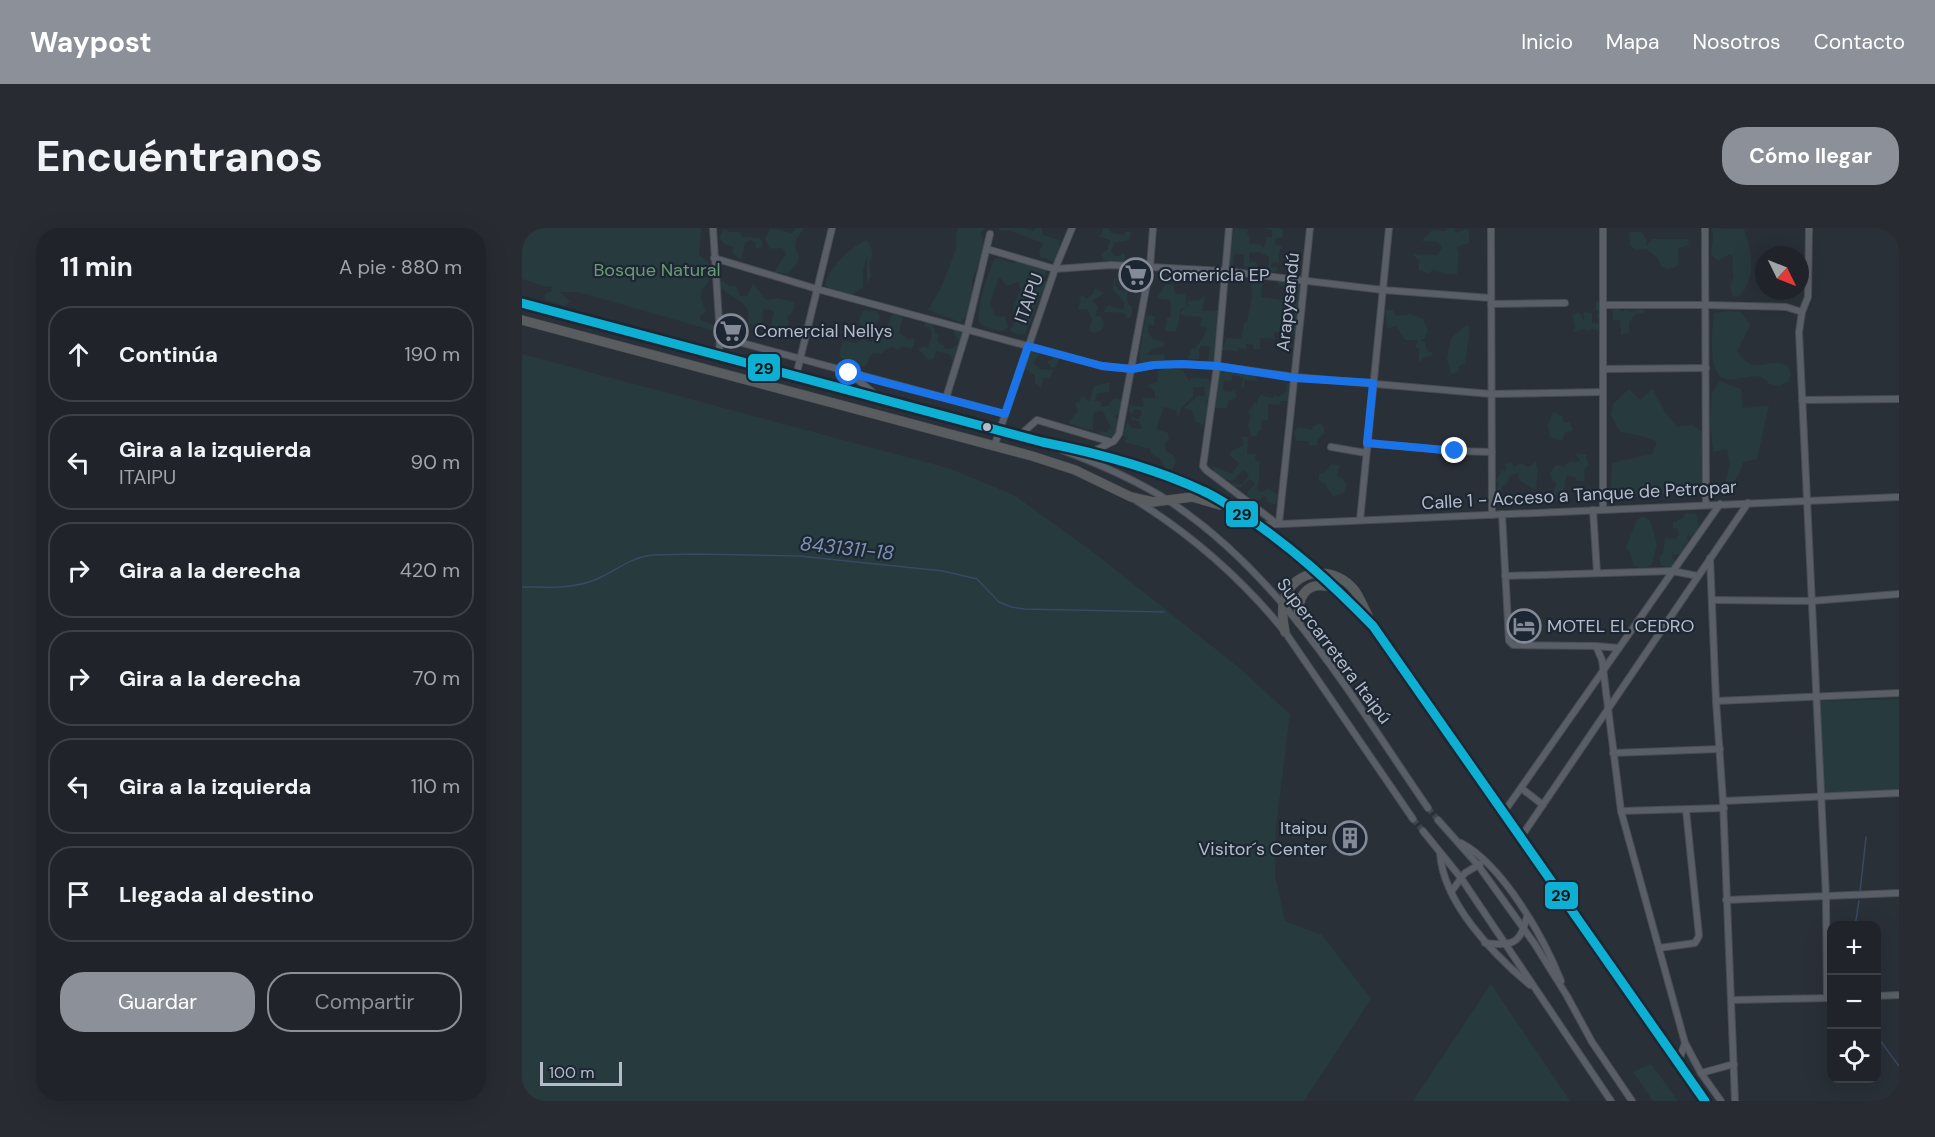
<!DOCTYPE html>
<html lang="es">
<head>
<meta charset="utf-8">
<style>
	:root { --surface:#20242a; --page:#282c32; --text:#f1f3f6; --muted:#a2a4a8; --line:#3d4147; --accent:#8c9099 }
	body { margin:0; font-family:"DM Sans",sans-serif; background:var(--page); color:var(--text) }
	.controls { position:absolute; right:18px; bottom:18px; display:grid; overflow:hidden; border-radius:12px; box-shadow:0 6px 24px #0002 }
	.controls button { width:54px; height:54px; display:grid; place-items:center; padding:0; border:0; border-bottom:2px solid var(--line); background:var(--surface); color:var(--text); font:30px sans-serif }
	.compass { position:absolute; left:1233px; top:18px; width:54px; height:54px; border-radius:50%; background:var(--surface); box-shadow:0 6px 24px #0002; rotate:133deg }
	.scale { position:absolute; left:18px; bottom:15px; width:82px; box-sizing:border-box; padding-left:6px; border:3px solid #b4bcc9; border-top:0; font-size:16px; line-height:21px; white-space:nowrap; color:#b4bcc9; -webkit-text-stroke:4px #1d2633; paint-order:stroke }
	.stop { position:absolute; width:18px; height:18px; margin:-14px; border:4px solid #1a73e8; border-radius:50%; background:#fff }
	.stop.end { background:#1a73e8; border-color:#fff; box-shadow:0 2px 6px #0008 }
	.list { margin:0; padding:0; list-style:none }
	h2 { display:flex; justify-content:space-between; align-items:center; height:78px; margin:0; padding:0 24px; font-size:26px }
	h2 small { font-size:20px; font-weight:400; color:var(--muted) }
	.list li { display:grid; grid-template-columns:39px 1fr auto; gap:18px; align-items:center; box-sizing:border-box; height:96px; margin:0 12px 12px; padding:0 12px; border:2px solid var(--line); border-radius:24px }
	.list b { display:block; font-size:22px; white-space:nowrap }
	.list p { margin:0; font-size:20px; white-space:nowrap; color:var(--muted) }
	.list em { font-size:20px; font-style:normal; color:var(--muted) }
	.actions { display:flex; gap:12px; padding:18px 24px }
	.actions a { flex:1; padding:14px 0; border:2px solid var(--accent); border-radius:24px; text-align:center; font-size:21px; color:var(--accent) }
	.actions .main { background:var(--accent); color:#fff }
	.icon { flex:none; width:33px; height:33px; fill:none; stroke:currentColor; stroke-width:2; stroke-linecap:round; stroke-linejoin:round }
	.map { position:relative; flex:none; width:1377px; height:873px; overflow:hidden; border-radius:24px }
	header { display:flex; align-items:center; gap:36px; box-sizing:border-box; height:84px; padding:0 30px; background:var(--accent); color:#fff }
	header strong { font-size:28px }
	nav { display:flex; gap:33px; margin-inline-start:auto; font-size:21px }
	.intro { display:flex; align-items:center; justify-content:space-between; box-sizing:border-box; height:144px; padding:0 36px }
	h1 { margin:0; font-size:42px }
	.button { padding:15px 27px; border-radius:24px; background:var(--accent); color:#fff; font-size:21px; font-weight:700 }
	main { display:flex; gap:36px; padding:0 36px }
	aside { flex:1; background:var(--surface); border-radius:24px; box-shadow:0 6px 24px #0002 }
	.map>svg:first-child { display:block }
	.green { fill:#273a3e }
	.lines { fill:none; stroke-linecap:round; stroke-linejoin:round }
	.stream { stroke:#384963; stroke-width:1.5 }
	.minor-tunnel { stroke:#3f454e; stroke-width:6; stroke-dasharray:6 3; stroke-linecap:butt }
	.minor-casing { stroke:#484c53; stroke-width:8 }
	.highway-casing { stroke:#474c53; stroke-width:10 }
	.minor { stroke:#5a5e66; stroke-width:6 }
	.highway { stroke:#5a5d60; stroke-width:9 }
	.bus-1-casing { stroke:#1d2633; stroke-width:14 }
	.bus-1 { stroke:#0dafd3; stroke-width:9 }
	.route { stroke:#1a73e8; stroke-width:8 }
	.bus-dot { fill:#b4bcc9; stroke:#1d2633; stroke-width:2 }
	.labels { text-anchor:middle; stroke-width:4.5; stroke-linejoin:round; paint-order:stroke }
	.park-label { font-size:18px; fill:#6b9a76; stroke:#1d2633 }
	.poi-label { font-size:18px; fill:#b4bcc9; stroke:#1d2633; text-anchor:start }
	.street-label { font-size:18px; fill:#b4bcc9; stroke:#1d2633 }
	.water-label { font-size:20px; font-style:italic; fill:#7c92b1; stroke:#1d2633 }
	.line-badge { stroke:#1d2633; stroke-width:2 }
	.pale-badge-label { font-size:16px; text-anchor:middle; font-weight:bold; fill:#111 }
</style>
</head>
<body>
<header>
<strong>Waypost</strong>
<nav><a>Inicio</a><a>Mapa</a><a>Nosotros</a><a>Contacto</a></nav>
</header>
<div class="intro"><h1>Encuéntranos</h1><a class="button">Cómo llegar</a></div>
<main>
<aside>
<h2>11 min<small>A pie · 880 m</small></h2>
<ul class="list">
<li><svg class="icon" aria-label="ahead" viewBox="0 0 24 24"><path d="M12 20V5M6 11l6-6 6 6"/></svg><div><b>Continúa</b></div><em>190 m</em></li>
<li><svg class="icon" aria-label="left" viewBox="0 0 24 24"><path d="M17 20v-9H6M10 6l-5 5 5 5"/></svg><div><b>Gira a la izquierda</b><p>ITAIPU</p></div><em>90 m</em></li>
<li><svg class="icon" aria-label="right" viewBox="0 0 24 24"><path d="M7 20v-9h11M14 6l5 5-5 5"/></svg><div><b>Gira a la derecha</b></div><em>420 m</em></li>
<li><svg class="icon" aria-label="right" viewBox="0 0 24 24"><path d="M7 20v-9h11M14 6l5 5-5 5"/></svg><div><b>Gira a la derecha</b></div><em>70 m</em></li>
<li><svg class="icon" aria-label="left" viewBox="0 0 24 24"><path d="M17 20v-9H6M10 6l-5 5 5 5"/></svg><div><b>Gira a la izquierda</b></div><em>110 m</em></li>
<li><svg class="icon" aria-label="arrive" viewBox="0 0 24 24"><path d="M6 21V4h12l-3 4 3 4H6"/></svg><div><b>Llegada al destino</b></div></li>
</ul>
<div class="actions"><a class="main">Guardar</a><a>Compartir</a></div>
</aside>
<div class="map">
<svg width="1377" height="873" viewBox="0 0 1377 873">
	<rect width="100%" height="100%" fill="#2a3038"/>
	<g class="green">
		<path d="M0,0h179l-2,27c15,8 16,24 3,34l-1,10 5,13 -6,4 1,4 12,5 1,3 -3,2 -133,-38h-19l11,9 -5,5 -20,-6v-6l7,-3 -1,-5h7l-11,1 -25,-8z"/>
		<path d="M248,0l22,5 4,-5h8c-7,11 -13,16 -5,28l-1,6 -10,12 -14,-2 12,-18 -4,-6 -12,1 -5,-10z"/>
		<path d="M436,0h27l-4,4 3,16 -12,33v16l-6,20 -6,5 -32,-12c12,-19 20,-38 27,-59 3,-8 -1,-13 3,-23z"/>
		<path d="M477,0h22l13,3 1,-3h6l2,7 17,5 -4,22 -15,-5 -2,-6 4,-7 -3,-2 -29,-11 -12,-1z"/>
		<path d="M581,0h5l3,5 12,2 4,-4 4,1 -2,8 -15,3 -3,8 3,5h6l2,-3 3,2v6l-14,1 -8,-3 -2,-5 7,-5 2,-9 -12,-4 4,-2z"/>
		<path d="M712,0l14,1 -1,5 3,2 -1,7 13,2 -1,2h3l2,-10h6v-7l-11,-2h19l3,3 -1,7h-6l-1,6 7,2 -3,6v10h-7l-1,4 6,1v4l-5,1 -2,3 -5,-3 3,-5 1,-10 -10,-5 -10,1v8l7,1 2,5h-14v-13h-10l-1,13 -5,1z"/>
		<path d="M927,0h6l1,5 10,-4 3,3v11l-12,4 2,7 -2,20h-12l-12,-5 -4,5 -10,-4v-10l-7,-6 26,1 4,-8 -4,-5 -16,-1 10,-11 13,1z"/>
		<path d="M1190,0l32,1c8,25 13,45 -4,67h-7c-3,-8 -4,-12 1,-19l-2,-7 1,-13 -3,-3 -12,7 -7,-7 2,-16z"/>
		<path d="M202,1l5,3h11l2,5c7,-1 11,1 17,1l3,3v6l-6,1v-4l-5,-4 -6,3 -4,17 -9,-7 2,-6 -10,-3 -5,-6z"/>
		<path d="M1107,4h13l5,9 -1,6 6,-8h36l1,6 -11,3 1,17 -10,4 -8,-2 -3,-9 -12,-9 -10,1 -6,-4z"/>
		<path d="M344,12c7,7 8,15 3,24l2,12 -4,8v-27l-4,13v17l-11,8 -23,-7 -4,-4c6,-19 24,-35 41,-44z"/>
		<path d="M476,30l15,5 13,-2 7,6 13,3 -2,10 5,4 -6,10 -4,2c-2,13 -9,26 -14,38l-7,1 -9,-5 9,-11 -5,-13 8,-17 -3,-7 -11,4 -8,-9 -9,26 5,13 5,1 5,-1 3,11 -5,4c-10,-1 -18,-3 -25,-10 2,-22 7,-42 17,-62z"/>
		<path d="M686,44l15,1 -10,89 -9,-1 -2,-1 6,1 2,-14 -9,-1 -2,3v10h-11l3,-10h4c5,-8 9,-11 12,-20l-7,-3 2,-8c-7,-4 -16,1 -22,-4l4,-6 4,-2v-5l12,-1 5,-6 -3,17 16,-1 2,-30 -9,-1z"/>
		<path d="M592,50l2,1 -1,5 4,6 5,1 -2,-5 3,-1 3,2 -1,11 2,7 3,1v9l-4,4 -4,-6 -20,-1 2,-5 4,-2 4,3 10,1v-6l-11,-14z"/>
		<path d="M729,51h12l-2,18 22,3 -2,27h13v-28l2,-1 1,-10 -19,-3v-4l23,3 1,15 -4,35 -24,-2v7l-14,-1v11h-6l-1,-4 -7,-1 1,5 -8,-1 -1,3 -16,-1 5,-12 14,1 3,-16 3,-2 5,-24z"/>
		<path d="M201,53l7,5h6l4,10h7l6,-13 13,17 12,-2 16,4v8l-7,7 2,6 -2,5 -8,4 -3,-4 -5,-2 3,-15 -6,-2 -5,1 -1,12 -7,4 -7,-3c5,-25 -20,-23 -30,-39z"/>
		<path d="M646,56l6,2 1,7 10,1 2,12 -6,3 -3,16 -3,6h-10l2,-13 4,-1 -1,-17 -13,-2 8,-13z"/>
		<path d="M573,58l1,4 8,3 -12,8 6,5 -3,10h5l4,6 -2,8 -7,3 -6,-2 3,-11 -4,-10 -10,-1 3,-9 -3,-2 6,-3 3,4 6,-5z"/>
		<path d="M1074,73l7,1v25l-4,4 -6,-2 -6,2 -2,-2 -12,3 2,-5 -3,-12 7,-3 5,10v-10l8,1v10l8,1 -3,-9 3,-4 -5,-1z"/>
		<path d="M1097,80l3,4 4,-3 3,3 12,-3 5,3 -12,3 -5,8v9l-8,3 -1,-15h-7l-1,-11z"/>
		<path d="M342,82l13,1 3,6 -5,8 8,11 9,-21h11l-4,18 9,6 6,-1v7l-3,4 -8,-3 -6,4 -4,-3 -7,2 -5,5 -9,-1 -6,13c-11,3 -20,-3 -27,-11l3,-14 14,2 7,-4 7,3 10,-4 -19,-10 -2,-9z"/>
		<path d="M863,82h8l2,6 15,-2 13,5 5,12 -4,8 -4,1 5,2 2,9 6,2 -2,3 -7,1 -5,6v-14l-4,-2 3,-7h-13l-9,-14 -9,3z"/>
		<path d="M1205,83l14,1 9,13 -13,26c18,28 28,4 51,15l3,8 -3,8 -9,4 -10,-2c-11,-18 -33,2 -48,-7 -13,-9 -9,-49 -7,-64z"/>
		<path d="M624,87l9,1 -1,10 -4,-2 -2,2v7l5,6 12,3 -1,4 -11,3 -6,6 18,-1 -1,6 -21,5 -2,-2 -2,-7z"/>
		<path d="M403,94l8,1 2,10 4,2 -2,5 3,4 4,1 1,4h7l7,-6 -7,-15 14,7 -14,26 -1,-6 -15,-4 -2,7 -5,3 -11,-12 7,-3 3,2 4,-15 -2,-5 -6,-2z"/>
		<path d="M945,97l3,3 -5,35 -6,3 -1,6 -7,2 -4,-15 4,-21z"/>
		<path d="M510,121l28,8 -5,11 -5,-1v-3l-4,-1 7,-5 -1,-2 -11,-3 -8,10 7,6 14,1 -5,9 -6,-1 -2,10 -6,-5v-7l-9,-7 -2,-8z"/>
		<path d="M0,126l426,114 66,27 79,57 144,114 53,48 -14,113 -1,48 10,46 37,14 49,64 -67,102h-782z"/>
		<path d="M649,139l12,4 8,12 -1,-4 3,-2 16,2 2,16 -3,6 -4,-1 4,3 -1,16 -4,6 -8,-4 -3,-10 -8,-3 13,-11 -2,-1h10l-1,-9h-11v10l-12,11 -2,8 -3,-1 1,-4 -13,-4 -8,22 12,4 1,7 -4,3c-1,8 2,9 9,12l2,7 -4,7h-6l-7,-11 -8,-4 -1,-5 -26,-7 4,-4 -5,-3 4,-12 5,5 10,1 -3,-8 -8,-1 1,-5 2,3 5,1 3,-8 -7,-2 -3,5 -3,-3v-6l13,2 2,-3 -2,-4 2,-2h11v-6l-8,-7 10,-3 1,-11z"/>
		<path d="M695,141l39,6 1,6 -12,-1 -1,9 -3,-1 2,-10 -10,-3 -2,6 -7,-1 -1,11 9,1 2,-3 3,8 -9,4 -1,7h-13z"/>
		<path d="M757,150l14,2 -4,21h-8l-2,4 -11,-1v16l-7,1 1,9 -4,2 -1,4h-6l-3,-12 3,-7 -3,-6 4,-3 2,-6 3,2 1,-6 3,-4 5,3 7,1 2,-3 3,2c5,-4 10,-3 8,-13l5,-2 -11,-1z"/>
		<path d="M1198,153l21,8 2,19 26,-3 -12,54 -14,3 -4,12 -12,19 -12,-4v-5l10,-2 5,-17 -3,-16 -14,3 -3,-30 2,-29z"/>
		<path d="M584,155h4l-1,9 -12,2 -2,7h5l2,6 7,-2 4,-6h5l6,5 -4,5v4l-5,3 5,8 -7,12 -7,2 -7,-5v-2l8,1 4,-5 -9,-17 -8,3 -1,16 -5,1 -20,-7 10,-12 -3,-8 4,-1 3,-6 8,5 4,-15z"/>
		<path d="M1107,161l11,11 12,-11 13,23 12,15 15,-2 11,7v60l-92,5 1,-34 40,-9 5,-12 -14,-6 -23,-4 -9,-17 2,-11z"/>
		<path d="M1031,184l9,4 2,6 6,1 3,7 -8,3 -3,8 -12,-4 -2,-12z"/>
		<path d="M798,195l4,4v6l-7,8v4l-7,1 -3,-5h-11l-2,-10 4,-4 14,3 1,-4z"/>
		<path d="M719,208l7,1 -1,17h9l-1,6 6,3 -2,3c2,8 -1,15 -2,24l5,2 6,-4 11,7v4l-4,6 -7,-3 -3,-6 -10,6h-4l-4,-10 8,-8 -5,-5 -9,9 -9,-2 1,-3 9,2 7,-10 -6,-5 -11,11 -17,-4 -2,-11 19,8 7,-11 -10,-8 2,-4 13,-6z"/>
		<path d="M1056,225l9,2 -1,2 3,8 -6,5 2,3 -1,8h-7l-2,-4 -8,-1 -2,6 -1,14 -8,1 -3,-3 3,-11 -3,-2 -3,-8 6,-8 9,2 1,-3 5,-3 8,1 1,-2 -5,-6z"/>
		<path d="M1014,234l2,9 -2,18h-3l-14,-9 -1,-7 -9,4 -2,6 -6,5 1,7 -3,1 -2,-8 2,-4 -3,-3 6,-10h4l-1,-7 7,-1 2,4 7,-4 7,4z"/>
		<path d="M809,236l9,1 -3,10c8,5 11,7 8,17l-12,5 -8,-13 -6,-4v-6l8,-3z"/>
		<path d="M1164,285l10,1 3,13 -7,10 -5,-2 1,6 -8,13 -9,1 5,9 -5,4 -10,-3 -2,-8 4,-4 2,-15 10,1 4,-4 -2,-7h-4v-6l10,-4z"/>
		<path d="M1120,288l8,4 7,24 -5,20 -10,5 -9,-4 -2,-10 -5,-8 10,-25z"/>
		<path d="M1377,471v90l-77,4 -4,-92z"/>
		<path d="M969,756l79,117h-157z"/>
		<path d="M1129,836l27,37h-25l-20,-29z"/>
	</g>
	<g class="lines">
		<g class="stream">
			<path d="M0,359c23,0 48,2 70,-6 22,-8 34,-22 59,-26l46,-1 102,2 144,15 34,8 22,23 12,5 13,2 140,3"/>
			<path d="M1338,664l6,-55"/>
			<path d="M1333,698l4,-25"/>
			<path d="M1354,807l23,31"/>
		</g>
		<g class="minor-tunnel">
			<path d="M906,580l10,12"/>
			<path d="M891,591l10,12"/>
		</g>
		<defs>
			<g id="minor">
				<path d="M191,0l7,109 -1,18"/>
				<path d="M707,0l-12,138 -14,100 3,4 70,53"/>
				<path d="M969,0l1,287"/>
				<path d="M1183,0l1,277"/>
				<path d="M1287,0l-1,69 -6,15 -3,20 27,565 1,101"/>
				<path d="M465,21l68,20 56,-4 114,6 158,19 108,8"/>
				<path d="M192,30l103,31 285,77 30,3 22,-4 28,-1 35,2 78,11 196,17 112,-2"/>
				<path d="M969,76l74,-1"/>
				<path d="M1082,77h101l81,2 16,5"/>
				<path d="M198,109l285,77"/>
				<path d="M1082,141l102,-1"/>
				<path d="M329,146l26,22"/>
				<path d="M274,148l36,-148"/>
				<path d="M424,170l21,-68 23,-96"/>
				<path d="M1280,172l97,-1"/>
				<path d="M497,208l18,-16 74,22"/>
				<path d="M845,215l88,8 37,1"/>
				<path d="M472,219l61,-178 17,-41"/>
				<path d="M809,219l35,6"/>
				<path d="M540,222c37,14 74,30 107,51 114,75 183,197 259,307"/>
				<path d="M570,224l22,-11 5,-7 31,-167 3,-39"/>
				<path d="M615,273c56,35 106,79 148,131l128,187"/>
				<path d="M1081,281v-281"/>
				<path d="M1071,282l4,63"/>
				<path d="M980,286l7,127 4,4 83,1 23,2"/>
				<path d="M838,292l29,-292"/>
				<path d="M757,295l31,-295"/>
				<path d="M738,297l639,-28"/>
				<path d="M1188,330l6,143 7,100 12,300"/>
				<path d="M983,348l167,-5 26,5"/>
				<path d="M1190,372l99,1 88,-7"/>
				<path d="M1074,418l6,14 19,151 64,232 -7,20"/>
				<path d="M1194,473l183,-8"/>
				<path d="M1091,525l107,-4"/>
				<path d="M999,560l22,17"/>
				<path d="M1201,573l176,-8"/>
				<path d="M1099,583l103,-3"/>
				<path d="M982,584l216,-308"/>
				<path d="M916,592l40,45 56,78 33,53 25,46 40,59"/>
				<path d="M901,603l38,47 150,223"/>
				<path d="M999,609l227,-334"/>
				<path d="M939,615c42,22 83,95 100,138"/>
				<path d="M918,625c3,50 54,102 90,132"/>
				<path d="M929,664l14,-19 15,-9"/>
				<path d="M1204,672l173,-7"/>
				<path d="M963,715c26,3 36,2 42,-27"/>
				<path d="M1137,720l36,-5 4,-7 -13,-126"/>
				<path d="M1354,768l23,-1"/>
				<path d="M1209,772l101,-2"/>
				<path d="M1163,815l16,30 33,-9"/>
				<path d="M1179,845l20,28"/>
			</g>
			<g id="highway">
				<path d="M0,75l520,139c55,11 110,25 161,49 14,6 26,15 39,23 49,32 90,70 131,112l332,475"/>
				<path d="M0,92l510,136 43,14 56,27 22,5 39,-5 28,8"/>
				<path d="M777,394c-3,-25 7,-43 35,-34"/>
				<path d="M763,404c-2,-10 -4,-22 -1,-32 10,-33 52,-35 71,-9 5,7 9,17 13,25"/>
			</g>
		</defs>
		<use href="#minor" class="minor-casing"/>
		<use href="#highway" class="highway-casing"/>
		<use href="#minor" class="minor"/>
		<use href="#highway" class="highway"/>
		<defs>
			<path id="bus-1" d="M0,75l520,139c55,11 110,25 161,49 14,6 26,15 39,23 49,32 90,70 131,112l332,475"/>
		</defs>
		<use href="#bus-1" class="bus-1-casing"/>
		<use href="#bus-1" class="bus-1"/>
	</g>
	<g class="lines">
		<path class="route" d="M327,145l156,41 23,-68 74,20 30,3 22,-4 28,-1 35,2 78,12 78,5 -6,60 88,8"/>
	</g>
	<defs>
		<symbol id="supermarket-ring" viewBox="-11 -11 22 22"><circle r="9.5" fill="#1d2633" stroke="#848b96" stroke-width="1.5"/><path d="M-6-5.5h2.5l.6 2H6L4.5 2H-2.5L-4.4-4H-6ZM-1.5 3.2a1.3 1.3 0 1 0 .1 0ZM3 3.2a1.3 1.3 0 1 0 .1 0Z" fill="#848b96"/></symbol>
		<symbol id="hotel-ring" viewBox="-11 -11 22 22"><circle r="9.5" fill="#1d2633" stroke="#848b96" stroke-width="1.5"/><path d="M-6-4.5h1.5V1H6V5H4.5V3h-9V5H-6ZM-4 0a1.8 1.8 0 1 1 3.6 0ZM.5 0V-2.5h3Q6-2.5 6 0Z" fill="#848b96"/></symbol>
		<symbol id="building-ring" viewBox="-11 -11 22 22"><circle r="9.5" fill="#1d2633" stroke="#848b96" stroke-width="1.5"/><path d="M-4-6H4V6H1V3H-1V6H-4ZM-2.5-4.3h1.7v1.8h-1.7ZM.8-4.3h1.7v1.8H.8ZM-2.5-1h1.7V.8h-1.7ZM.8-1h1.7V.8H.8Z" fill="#848b96"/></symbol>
	</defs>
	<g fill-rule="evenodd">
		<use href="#supermarket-ring" x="595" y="28" width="38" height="38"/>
		<use href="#supermarket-ring" x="190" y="84" width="38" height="38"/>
		<use href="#hotel-ring" x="983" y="379" width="38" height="38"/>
		<use href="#building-ring" x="809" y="591" width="38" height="38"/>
	</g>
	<circle class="bus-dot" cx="465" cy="199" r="5"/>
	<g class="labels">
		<g class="park-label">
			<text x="135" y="48">Bosque Natural</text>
		</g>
		<g class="poi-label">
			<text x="637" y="53">Comericla EP</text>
			<text x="232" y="109">Comercial Nellys</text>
			<text x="1025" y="404">MOTEL EL CEDRO</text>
			<text x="805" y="606" text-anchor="end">Itaipu<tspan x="805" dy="21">Visitor´s Center</tspan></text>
		</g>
		<g class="street-label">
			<text transform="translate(507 70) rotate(-70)" y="6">ITAIPU</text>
			<text transform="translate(766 74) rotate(-84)" y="6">Arapysandú</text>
			<text transform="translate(1057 267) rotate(-3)" y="6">Calle 1 - Acceso a Tanque de Petropar</text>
			<text transform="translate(812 423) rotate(53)" y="6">Supercarretera Itaipú</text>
		</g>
		<g class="water-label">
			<text transform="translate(325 320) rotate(6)" y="7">8431311-18</text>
		</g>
	</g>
	<g class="line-badge">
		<rect x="225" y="125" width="34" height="29" rx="6" fill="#0dafd3"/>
		<rect x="703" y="272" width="34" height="28" rx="6" fill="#0dafd3"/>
		<rect x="1022" y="653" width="35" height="29" rx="6" fill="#0dafd3"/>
	</g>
	<g class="pale-badge-label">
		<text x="242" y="146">29</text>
		<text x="720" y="292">29</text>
		<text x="1039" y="673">29</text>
	</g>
</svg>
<div class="controls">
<button>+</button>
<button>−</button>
<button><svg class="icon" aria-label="locate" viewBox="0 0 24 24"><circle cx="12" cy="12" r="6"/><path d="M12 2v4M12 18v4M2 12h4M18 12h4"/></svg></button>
</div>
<svg class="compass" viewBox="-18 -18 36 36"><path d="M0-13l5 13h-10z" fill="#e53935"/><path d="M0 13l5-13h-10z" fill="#a2a4a8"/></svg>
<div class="scale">100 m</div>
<div class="stop" style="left:327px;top:145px"></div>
<div class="stop end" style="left:933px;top:223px"></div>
</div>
</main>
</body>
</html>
